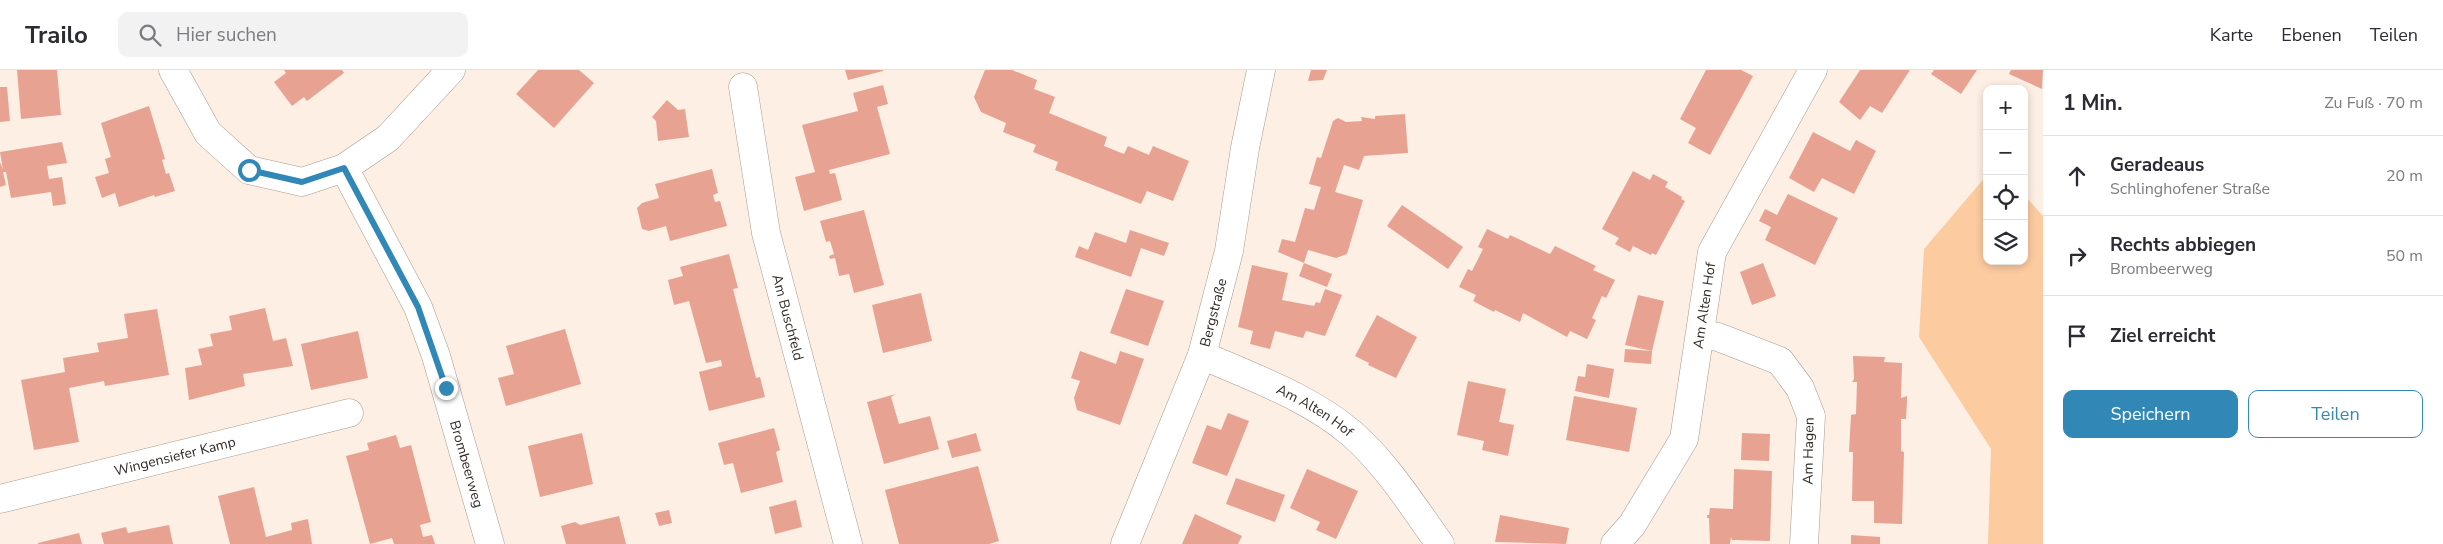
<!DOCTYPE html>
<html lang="de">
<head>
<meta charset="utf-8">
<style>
	:root { --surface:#fff; --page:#f2f2f3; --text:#2b2b33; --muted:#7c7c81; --line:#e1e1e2; --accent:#3188b6 }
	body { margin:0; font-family:"Nunito Sans",sans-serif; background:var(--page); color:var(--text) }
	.controls { position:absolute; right:15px; top:15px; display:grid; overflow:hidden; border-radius:10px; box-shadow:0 2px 8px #0003 }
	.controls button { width:45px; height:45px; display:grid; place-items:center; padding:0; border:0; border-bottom:1px solid var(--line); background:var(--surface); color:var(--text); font:25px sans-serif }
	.stop { position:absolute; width:15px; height:15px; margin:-11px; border:4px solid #3188b6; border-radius:50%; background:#fff }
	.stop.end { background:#3188b6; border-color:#fff; box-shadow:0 1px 5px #0008 }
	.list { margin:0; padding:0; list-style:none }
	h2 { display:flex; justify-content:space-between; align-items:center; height:65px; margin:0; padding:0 20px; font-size:21px }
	h2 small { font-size:16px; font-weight:400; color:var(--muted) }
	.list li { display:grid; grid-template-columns:32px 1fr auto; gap:15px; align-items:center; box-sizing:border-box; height:80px; padding:0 20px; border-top:1px solid var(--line) }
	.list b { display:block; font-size:19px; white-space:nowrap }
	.list p { margin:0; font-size:16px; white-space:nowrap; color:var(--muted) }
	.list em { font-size:16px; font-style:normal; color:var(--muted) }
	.actions { display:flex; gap:10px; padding:15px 20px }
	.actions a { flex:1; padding:11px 0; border:1px solid var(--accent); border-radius:10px; text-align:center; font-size:18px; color:var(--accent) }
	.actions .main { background:var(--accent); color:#fff }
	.icon { flex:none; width:28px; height:28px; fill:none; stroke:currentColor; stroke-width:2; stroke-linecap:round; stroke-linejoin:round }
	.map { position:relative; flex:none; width:2043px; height:474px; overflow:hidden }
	header { display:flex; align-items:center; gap:30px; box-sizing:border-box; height:70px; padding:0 25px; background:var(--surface); border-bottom:1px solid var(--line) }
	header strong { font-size:24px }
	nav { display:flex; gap:28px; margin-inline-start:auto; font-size:18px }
	.search { width:350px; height:45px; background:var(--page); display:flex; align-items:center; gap:12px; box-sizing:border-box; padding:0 18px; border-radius:10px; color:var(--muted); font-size:19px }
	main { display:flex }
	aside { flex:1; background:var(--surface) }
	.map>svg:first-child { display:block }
	.green { fill:#fccba0 }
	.building { fill:#e7a292 }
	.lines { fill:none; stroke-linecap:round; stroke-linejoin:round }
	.minor-casing { stroke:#a69a8f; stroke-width:29 }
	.minor { stroke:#fff; stroke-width:28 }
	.route { stroke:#3188b6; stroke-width:6 }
	.labels { text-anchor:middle; stroke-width:4; stroke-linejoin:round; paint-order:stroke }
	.street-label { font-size:14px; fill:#2f2a26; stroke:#fff }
</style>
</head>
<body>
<header>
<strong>Trailo</strong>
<div class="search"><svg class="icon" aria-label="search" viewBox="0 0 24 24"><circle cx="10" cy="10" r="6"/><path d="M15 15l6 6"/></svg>Hier suchen</div>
<nav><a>Karte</a><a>Ebenen</a><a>Teilen</a></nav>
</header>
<main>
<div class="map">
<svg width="2043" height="474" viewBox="0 0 2043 474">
	<rect width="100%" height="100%" fill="#fdefe4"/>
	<path class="green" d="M1987,105v86h37v-66l19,21v328h-55l3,-95 -72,-112 5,-88z"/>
	<g class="building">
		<path d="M17,0h40l4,45 -40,4z"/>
		<path d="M284,0h58l2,3 -37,28 -3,-4 -12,9 -18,-24 12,-9z"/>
		<path d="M538,0h41l15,13 -40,45 -38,-34z"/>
		<path d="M845,0h38v1l-35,9z"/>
		<path d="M985,0h27l25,10 -3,9 21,8 -6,16 58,24 -3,9 20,8 4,-8 21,9 4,-9 36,15 -16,40 -26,-10 -6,13 -86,-34 3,-8 -25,-10 3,-7 -33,-13 3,-9 -25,-11 -7,-15z"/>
		<path d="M1311,0h16l-4,10 -15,1z"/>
		<path d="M1706,0h35l12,6 -43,79 -22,-12 8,-15 -16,-9z"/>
		<path d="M1860,0h50l-28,43 -12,-7 -10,14 -21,-18z"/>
		<path d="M1934,0h43l-16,24 -30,-20z"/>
		<path d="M2011,0h32l-1,19 -33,-15z"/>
		<path d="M883,15l5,19 -11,3 13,47 -61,16 1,4 5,-1 7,27 -38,11 -9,-34 20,-5 -13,-47 56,-14 -5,-18z"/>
		<path d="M0,17h7l3,34 -10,1z"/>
		<path d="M667,30l11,10 7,-1 4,28 -31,4 -2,-20 -4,-4z"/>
		<path d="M149,36l16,53 -3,1 4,14 3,-1 6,18 -20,6 -1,-2 -35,12 -4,-14 -13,5 -7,-21 14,-4 -4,-14 6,-2 -10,-34z"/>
		<path d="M1405,44l3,39 -44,3 -5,14 -15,-5 -9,27 28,8 -16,54 -11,4 -28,-8 -4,13 -26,-11 4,-13 13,3 10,-34 9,2 7,-23 -12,-3 8,-27 4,1 12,-37 5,-3 8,4 16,-1 -1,-4 14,2v-3z"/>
		<path d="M1813,62l37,19 6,-11 20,11 -22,43 -32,-16 -8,14 -25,-14z"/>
		<path d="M62,72l5,21 -20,3 2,13 13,-2 4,27 -13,2 -2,-14 -40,6 -5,-26h-3l3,13 -6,2v-25l3,8 -3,-18z"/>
		<path d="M712,99l6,24 -5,2 2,7 5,-1 7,25 -57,15 -4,-15 -17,5 -7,-2 -5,-21 5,-5 17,-5 -4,-14z"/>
		<path d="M1633,101l17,9 3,-6 15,8 -3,5 17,10 -1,2 4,2 -29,54 -4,-2 -1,2 -18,-9 -3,6 -15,-8 4,-6 -17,-9z"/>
		<path d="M1788,124l50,24 -23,47 -50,-25 6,-13 -12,-6 6,-12 12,6z"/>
		<path d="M1402,135l61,42 -15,22 -61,-43z"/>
		<path d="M864,140l20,75 -30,8 -5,-19 -10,2 -4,-18 -5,1 -1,-3 5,-2 -4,-13 -4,1 -6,-21z"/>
		<path d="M1487,159l21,10 2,-4 40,19 5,-8 41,20 -3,4 22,10 -9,18 -4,-2 -10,22 4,2 -9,19 -17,-8 -3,6 -44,-24 -3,9 -25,-12 -1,2 -21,-11 3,-6 -17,-8 9,-18 4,2 11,-22 -5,-2z"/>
		<path d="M1130,160l39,13 -5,13 -23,-8 -10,29 -56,-20 4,-11 9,4 7,-18 31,11z"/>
		<path d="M729,184l9,34 -5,1 23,89 4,-1 5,20 -56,14 -10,-39 23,-6 -1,-6 -15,3 -17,-62 -15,4 -6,-25 15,-4 -3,-9z"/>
		<path d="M1304,193l28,11 -5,13 -28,-11z"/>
		<path d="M1763,193l13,33 -24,9 -12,-33z"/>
		<path d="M1252,195l36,8 -6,27 32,6 2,-4 4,1 5,-14 17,6 -17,41 -19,-5 -3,7 -28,-7 -5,18 -20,-5 3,-13 -15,-4z"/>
		<path d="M1126,219l38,12 -16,45 -38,-13z"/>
		<path d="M921,223l11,48 -49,12 -11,-48z"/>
		<path d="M1638,225l26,6 -12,50 -1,13 -27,-2 1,-13 27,2 -27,-6z"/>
		<path d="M265,238l8,33 13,-3 7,28 -50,8 2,12 -56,14 -4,-32 17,-3 -4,-16 15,-3 -3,-12 22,-4 -3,-14z"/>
		<path d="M157,239l12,66 -64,11 -1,-5 -35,7 10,54 -45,8 -13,-70 44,-8 -2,-14 36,-6 -2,-9 31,-5 -4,-24z"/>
		<path d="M1377,245l40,22 -21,41 -28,-13 1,-2 -14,-7z"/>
		<path d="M565,259l16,55 -75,22 -8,-28 16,-4 -8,-28z"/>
		<path d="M358,261l10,47 -57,12 -10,-46z"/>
		<path d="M1080,281l36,13 4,-13 24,8 -24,66 -43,-15 -3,-12 6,-17 -9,-3z"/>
		<path d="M1853,286l32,1 -1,5 18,1 -1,35 6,-2v5l-1,18h-5v32l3,1 -2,72 -28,-1v-22h-22l1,-49h-4l2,-37 5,-1 1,-32h-5l2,-3z"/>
		<path d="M1587,294l27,5 -5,29 -34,-7 3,-15 7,1z"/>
		<path d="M1468,311l38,8 -7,33 15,3 -6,31 -26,-6 2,-9 -27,-6z"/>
		<path d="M896,324l-5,3 8,27 31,-8 9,33 -55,15 -17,-62z"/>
		<path d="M1574,326l63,12 -8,44 -63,-12z"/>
		<path d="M1228,343l21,8 -22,55 -35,-13 15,-38 14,5z"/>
		<path d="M774,358l6,22 -4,2 7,30 -42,11 -8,-30 -9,2 -6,-22z"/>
		<path d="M582,363l11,51 -53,13 -12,-51z"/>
		<path d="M976,363l5,18 -29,7 -5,-17z"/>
		<path d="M1742,363l28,1 -1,27 -28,-1z"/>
		<path d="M396,365l4,13 11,-3 20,77 -11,3 3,12 9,-2 3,9h-41l-2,-6 -22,6 -24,-88 23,-6 -2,-7z"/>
		<path d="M978,396l21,75 -10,3h-90l-14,-54z"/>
		<path d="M1307,399l51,22 -22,48 -20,-9 4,-8 -30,-14z"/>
		<path d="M1734,399l38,2 -2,70 -38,-1 -1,-3 -1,7h-20l-1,-26h-2v-3h2l1,-7 23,1z"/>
		<path d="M1236,408l49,17 -10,27 -49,-18z"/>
		<path d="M254,417l12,50 26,-7 -1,-7 17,-4 4,25h-82l-12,-48z"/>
		<path d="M796,430l6,27 -27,7 -6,-27z"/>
		<path d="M669,440l3,13 -13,3 -4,-13z"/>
		<path d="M1195,444l47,22 -4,8h-56z"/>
		<path d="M1500,445l69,13 -3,16 -71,-2z"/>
		<path d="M619,446l7,28h-60l-5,-18 14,-4 5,3z"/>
		<path d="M169,455l4,19h-69l-3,-11 25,-6 2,6z"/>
		<path d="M79,463l3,11h-44v-1z"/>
		<path d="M1851,465l29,2v7h-29z"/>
	</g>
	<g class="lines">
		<defs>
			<g id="minor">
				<path d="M173,0l35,63 41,37 53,12 42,-14 44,-30 63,-68"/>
				<path id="s1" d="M743,17l23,146 82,311"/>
				<path id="s2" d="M344,98l74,139 18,49 54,188"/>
				<path d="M1701,264l17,3 62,24 20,27 11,28 -7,128"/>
				<path id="s3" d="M1202,285c51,23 107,42 149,78 35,30 63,75 89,111"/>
				<path id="s4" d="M0,429l349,-86"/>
				<path id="s5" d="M1125,474l77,-189 27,-104 16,-103 16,-78"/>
				<path id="s6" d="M1615,474l17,-19 52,-86 28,-187 101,-182"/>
			</g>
		</defs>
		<use href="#minor" class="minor-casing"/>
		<use href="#minor" class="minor"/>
	</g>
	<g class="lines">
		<path class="route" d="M249,100l53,12 42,-14 74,139 28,81"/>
	</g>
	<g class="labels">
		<g class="street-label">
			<text dy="5" stroke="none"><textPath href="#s6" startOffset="261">Am Alten Hof</textPath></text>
			<text dy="5" stroke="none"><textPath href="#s5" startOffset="248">Bergstraße</textPath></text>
			<text dy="5" stroke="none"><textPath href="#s1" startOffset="235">Am Buschfeld</textPath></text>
			<text dy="5" stroke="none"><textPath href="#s3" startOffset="126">Am Alten Hof</textPath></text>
			<text transform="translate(1808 381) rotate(-89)" y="5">Am Hagen</text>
			<text dy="5" stroke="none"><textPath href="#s4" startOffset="180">Wingensiefer Kamp</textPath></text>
			<text dy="5" stroke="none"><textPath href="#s2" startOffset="322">Brombeerweg</textPath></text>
		</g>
	</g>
</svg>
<div class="controls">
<button>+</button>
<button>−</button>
<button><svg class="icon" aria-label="locate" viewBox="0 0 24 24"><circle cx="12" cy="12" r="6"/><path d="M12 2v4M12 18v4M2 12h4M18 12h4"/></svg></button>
<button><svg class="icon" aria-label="layers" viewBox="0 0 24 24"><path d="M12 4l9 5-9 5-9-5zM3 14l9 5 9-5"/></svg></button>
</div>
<div class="stop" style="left:249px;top:100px"></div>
<div class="stop end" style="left:446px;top:318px"></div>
</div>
<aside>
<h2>1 Min.<small>Zu Fuß · 70 m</small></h2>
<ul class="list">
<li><svg class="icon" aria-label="ahead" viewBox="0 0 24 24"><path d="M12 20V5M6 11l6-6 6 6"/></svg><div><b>Geradeaus</b><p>Schlinghofener Straße</p></div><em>20 m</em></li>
<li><svg class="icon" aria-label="right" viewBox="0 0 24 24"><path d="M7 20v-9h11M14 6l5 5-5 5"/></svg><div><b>Rechts abbiegen</b><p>Brombeerweg</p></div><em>50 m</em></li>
<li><svg class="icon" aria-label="arrive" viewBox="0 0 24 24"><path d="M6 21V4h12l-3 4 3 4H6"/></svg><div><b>Ziel erreicht</b></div></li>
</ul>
<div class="actions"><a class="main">Speichern</a><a>Teilen</a></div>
</aside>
</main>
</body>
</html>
